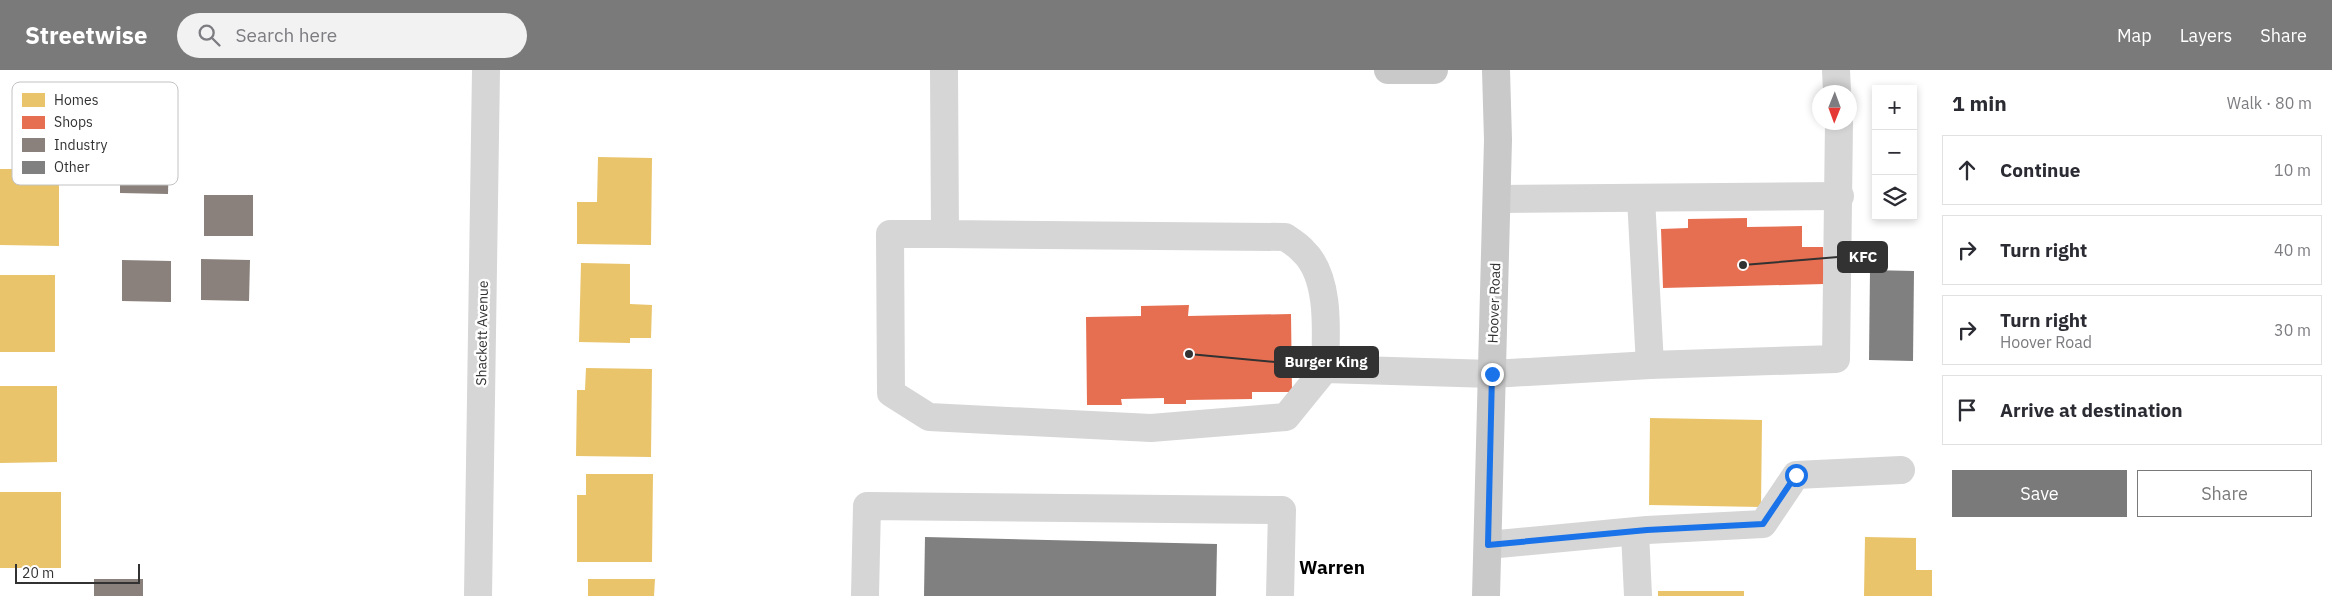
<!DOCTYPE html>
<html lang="en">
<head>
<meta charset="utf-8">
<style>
	:root { --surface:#fff; --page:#f2f2f3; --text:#2b2b33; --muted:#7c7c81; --line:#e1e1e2; --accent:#7a7a7a }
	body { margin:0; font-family:"IBM Plex Sans",sans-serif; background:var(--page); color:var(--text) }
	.controls { position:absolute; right:15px; top:15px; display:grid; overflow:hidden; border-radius:0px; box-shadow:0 2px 8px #0003 }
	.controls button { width:45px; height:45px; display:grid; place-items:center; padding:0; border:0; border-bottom:1px solid var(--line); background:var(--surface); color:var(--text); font:25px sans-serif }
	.compass { position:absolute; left:1812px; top:15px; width:45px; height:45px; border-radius:50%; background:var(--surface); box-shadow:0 2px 8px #0003; rotate:181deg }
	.scale { position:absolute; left:15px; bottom:12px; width:125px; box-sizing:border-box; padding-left:5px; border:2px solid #323232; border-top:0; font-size:14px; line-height:18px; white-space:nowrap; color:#323232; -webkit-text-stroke:4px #fff; paint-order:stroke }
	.stop { position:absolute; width:15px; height:15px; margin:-11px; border:4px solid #1a73e8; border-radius:50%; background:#fff }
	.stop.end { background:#1a73e8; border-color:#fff; box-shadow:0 1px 5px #0008 }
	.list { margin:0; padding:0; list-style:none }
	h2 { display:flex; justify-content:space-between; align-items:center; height:65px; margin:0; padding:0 20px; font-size:21px }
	h2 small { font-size:16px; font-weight:400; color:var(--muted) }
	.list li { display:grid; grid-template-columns:32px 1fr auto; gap:15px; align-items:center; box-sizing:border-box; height:70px; margin:0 10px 10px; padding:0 10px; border:1px solid var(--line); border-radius:0px }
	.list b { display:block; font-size:19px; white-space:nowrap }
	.list p { margin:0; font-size:16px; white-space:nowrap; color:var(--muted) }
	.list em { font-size:16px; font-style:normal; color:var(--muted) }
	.actions { display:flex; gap:10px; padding:15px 20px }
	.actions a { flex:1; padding:11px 0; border:1px solid var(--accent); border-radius:0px; text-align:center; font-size:18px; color:var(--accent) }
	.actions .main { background:var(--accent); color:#fff }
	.icon { flex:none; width:28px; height:28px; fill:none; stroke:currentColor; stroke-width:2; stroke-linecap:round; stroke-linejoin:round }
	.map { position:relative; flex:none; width:1932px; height:526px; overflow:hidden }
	header { display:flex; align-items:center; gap:30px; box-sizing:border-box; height:70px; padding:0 25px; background:var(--accent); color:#fff }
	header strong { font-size:24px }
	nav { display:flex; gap:28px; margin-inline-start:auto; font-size:18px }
	.search { width:350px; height:45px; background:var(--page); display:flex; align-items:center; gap:12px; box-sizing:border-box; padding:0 18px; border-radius:28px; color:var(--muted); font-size:19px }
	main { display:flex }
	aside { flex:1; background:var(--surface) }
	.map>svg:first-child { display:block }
	.homes { fill:#e9c46a }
	.shops { fill:#e76f51 }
	.industry { fill:#8a817c }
	.building { fill:#808080 }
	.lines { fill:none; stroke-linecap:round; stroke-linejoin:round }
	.minor { stroke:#d6d6d6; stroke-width:28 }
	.major { stroke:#c9c9c9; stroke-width:28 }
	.route { stroke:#1a73e8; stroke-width:6 }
	.labels { text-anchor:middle; stroke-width:5; stroke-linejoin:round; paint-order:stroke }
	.street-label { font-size:14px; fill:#323232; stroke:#fff }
	.district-label { font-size:19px; font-weight:bold; fill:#000; stroke:#fff }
	.key { fill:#fff; stroke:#c2c2c2; stroke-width:1 }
	.key-label { font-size:14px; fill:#323232 }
	.leader { fill:none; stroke:#323232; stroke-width:2 }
	.callout-dot { fill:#323232; stroke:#fff; stroke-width:2 }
	.callout { fill:#323232; stroke:#323232; stroke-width:2 }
	.callout-label { font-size:15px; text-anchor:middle; font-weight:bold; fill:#fff }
</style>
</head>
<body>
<header>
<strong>Streetwise</strong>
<div class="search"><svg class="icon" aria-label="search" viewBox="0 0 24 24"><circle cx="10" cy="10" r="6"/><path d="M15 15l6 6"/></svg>Search here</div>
<nav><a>Map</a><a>Layers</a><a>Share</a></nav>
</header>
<main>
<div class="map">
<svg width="1932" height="526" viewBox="0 0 1932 526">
	<rect width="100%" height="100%" fill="#fff"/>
	<g class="homes">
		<path d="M598,87l54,1 -1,87 -74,-1v-42h20z"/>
		<path d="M0,99h59v77l-59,-1z"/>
		<path d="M581,193l49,1v40l22,1 -1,33h-21v5l-51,-1z"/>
		<rect x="0" y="205" width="55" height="77"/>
		<path d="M586,298l66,1 -1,88 -75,-1 1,-66h8z"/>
		<path d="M0,316h57v76l-57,1z"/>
		<path d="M1650,348l112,2 -1,87 -112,-2z"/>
		<path d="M586,404h67l-1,88h-75v-67h9z"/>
		<rect x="0" y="422" width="61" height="76"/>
		<path d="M1865,467l51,1v32h16v26h-68z"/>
		<path d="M588,509h67l-1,17h-66z"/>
		<rect x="1658" y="521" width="86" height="5"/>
	</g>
	<g class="shops">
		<path d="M1747,148v9l55,-1v21h21l1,37 -161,4 -2,-59 27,-1v-9z"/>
		<path d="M1189,235l-1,11 103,-2 1,78h-40v7l-66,1v4h-22v-6l-43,1 1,6h-35l-1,-88 55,-1v-10z"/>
	</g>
	<g class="industry">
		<path d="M120,82l49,1 -1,41 -48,-1z"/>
		<rect x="204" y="125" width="49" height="41"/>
		<path d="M201,189l49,1 -1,41 -48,-1z"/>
		<path d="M122,190l49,1v41l-49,-1z"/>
		<rect x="94" y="509" width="49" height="17"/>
	</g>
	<g class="building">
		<path d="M1870,200l44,1 -1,90 -44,-1z"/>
		<path d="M925,467l292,7 -1,52h-292z"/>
	</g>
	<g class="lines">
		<g class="minor">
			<path d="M944,0l1,164 340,3c6,4 13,8 18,14 28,26 23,83 22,118l167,5 158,-9 186,-6 3,-237"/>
			<path d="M1836,0l1,22"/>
			<path d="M1641,128l9,167"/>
			<path d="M1497,129l343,-3"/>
			<path d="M945,164h-55l1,159 38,24 222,11 135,-11 39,-48"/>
			<path d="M1635,462l3,64"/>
			<path d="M1488,475l159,-15 116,-6 33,-49 105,-5"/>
			<path d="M478,526l8,-526"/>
			<path d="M865,526l2,-90 415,4 -2,86"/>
		</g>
		<g class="major">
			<path d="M1388,0h46"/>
			<path d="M1486,526l12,-456 -2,-70"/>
		</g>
	</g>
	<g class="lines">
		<path class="route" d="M1492,304l-4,171 159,-15 116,-6 33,-49"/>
	</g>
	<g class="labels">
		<g class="street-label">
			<text transform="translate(1494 233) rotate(-88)" y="5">Hoover Road</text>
			<text transform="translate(482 263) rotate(-89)" y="5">Shackett Avenue</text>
		</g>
		<g class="district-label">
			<text x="1332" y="504">Warren</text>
		</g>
	</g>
	<rect x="12" y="12" width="166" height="103" rx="8" class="key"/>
	<rect x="22" y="23" width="23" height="14" fill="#e9c46a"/>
	<rect x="22" y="46" width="23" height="13" fill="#e76f51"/>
	<rect x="22" y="68" width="23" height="14" fill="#8a817c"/>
	<rect x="22" y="91" width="23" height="13" fill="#808080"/>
	<g class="key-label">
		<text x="54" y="35">Homes</text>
		<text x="54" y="57">Shops</text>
		<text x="54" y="80">Industry</text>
		<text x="54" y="102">Other</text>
	</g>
	<path class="leader" d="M1743 195L1838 187M1189 284L1275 292"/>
	<g class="callout-dot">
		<circle cx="1743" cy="195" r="5"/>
		<circle cx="1189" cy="284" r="5"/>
	</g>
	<g class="callout">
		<rect x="1838" y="172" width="49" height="30" rx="5"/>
		<rect x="1275" y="277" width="103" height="30" rx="5"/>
	</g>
	<g class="callout-label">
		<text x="1863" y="192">KFC</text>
		<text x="1326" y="297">Burger King</text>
	</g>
</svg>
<div class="controls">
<button>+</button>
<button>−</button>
<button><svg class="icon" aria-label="layers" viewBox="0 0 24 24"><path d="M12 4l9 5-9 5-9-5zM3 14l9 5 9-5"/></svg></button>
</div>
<svg class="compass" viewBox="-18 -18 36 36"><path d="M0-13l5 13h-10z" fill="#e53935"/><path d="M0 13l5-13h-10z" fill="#7c7c81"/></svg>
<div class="scale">20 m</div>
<div class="stop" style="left:1796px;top:405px"></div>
<div class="stop end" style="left:1492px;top:304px"></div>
</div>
<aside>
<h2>1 min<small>Walk · 80 m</small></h2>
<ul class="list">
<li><svg class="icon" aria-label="ahead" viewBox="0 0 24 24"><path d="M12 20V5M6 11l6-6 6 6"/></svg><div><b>Continue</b></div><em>10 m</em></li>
<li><svg class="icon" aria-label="right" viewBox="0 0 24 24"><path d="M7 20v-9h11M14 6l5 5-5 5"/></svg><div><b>Turn right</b></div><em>40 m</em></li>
<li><svg class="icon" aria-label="right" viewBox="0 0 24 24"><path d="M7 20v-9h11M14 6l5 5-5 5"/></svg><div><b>Turn right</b><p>Hoover Road</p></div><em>30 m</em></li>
<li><svg class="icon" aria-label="arrive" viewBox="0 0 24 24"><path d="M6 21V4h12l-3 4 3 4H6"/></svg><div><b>Arrive at destination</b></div></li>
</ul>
<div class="actions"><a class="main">Save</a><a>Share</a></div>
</aside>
</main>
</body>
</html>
